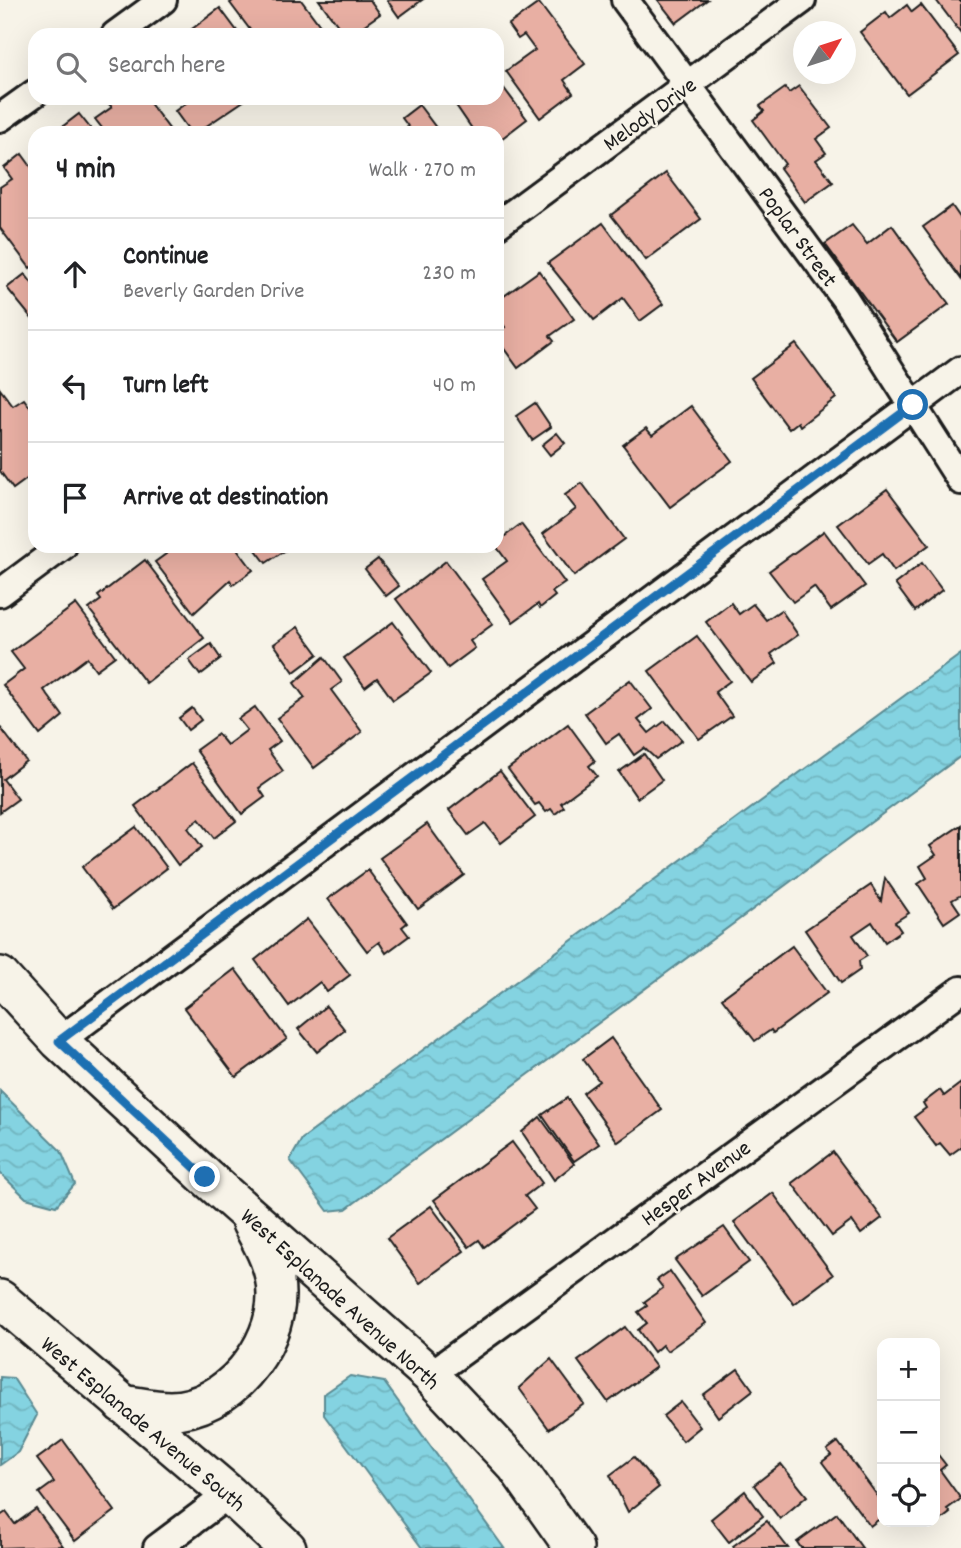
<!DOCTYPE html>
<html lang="en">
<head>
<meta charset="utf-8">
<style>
	:root { --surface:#fff; --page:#f6f6f6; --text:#202124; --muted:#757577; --line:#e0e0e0 }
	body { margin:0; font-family:Dekko,sans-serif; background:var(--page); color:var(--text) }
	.controls { position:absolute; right:21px; bottom:21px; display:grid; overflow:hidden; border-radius:14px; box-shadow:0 7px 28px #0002 }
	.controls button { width:63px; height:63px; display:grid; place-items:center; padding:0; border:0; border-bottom:2px solid var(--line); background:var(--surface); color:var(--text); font:35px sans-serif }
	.compass { position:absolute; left:793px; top:21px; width:63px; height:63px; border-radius:50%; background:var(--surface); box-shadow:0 7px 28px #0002; rotate:51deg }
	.stop { position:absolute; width:21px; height:21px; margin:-16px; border:5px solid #1f6fb2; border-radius:50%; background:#fff }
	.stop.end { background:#1f6fb2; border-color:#fff; box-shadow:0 2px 7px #0008 }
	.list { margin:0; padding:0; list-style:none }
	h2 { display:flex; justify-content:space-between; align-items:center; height:91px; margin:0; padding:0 28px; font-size:30px }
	h2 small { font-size:23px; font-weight:400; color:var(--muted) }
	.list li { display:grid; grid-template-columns:46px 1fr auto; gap:21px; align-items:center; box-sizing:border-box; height:112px; padding:0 28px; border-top:2px solid var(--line) }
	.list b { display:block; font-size:26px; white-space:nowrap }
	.list p { margin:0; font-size:23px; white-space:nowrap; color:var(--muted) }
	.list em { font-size:23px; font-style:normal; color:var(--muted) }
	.icon { flex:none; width:38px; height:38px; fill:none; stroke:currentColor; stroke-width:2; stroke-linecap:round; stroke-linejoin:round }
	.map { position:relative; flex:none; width:961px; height:1548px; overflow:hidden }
	.search { position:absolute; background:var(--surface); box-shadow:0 7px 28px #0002; left:28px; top:28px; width:476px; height:77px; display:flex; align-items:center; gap:18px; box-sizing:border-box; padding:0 24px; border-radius:21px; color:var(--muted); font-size:26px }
	.panel { position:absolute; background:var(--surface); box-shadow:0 7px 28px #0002; left:28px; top:126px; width:476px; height:427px; border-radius:21px }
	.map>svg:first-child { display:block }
	.water { fill:url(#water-waves); stroke:#5a8a92; stroke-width:2 }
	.building { fill:#e8afa3; stroke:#1c1c1c; stroke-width:2 }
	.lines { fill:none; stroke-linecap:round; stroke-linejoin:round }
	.minor-casing { stroke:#1c1c1c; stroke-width:32 }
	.secondary-casing { stroke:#1c1c1c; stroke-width:42 }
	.minor { stroke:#f7f3e8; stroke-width:26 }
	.secondary { stroke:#f7f3e8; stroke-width:37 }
	.route { stroke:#1f6fb2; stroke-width:9 }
	.labels { text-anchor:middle; stroke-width:5; stroke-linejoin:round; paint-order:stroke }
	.street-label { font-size:23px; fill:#1c1c1c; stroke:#f7f3e8 }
</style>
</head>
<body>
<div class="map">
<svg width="961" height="1548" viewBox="0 0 961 1548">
	<defs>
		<pattern id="water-waves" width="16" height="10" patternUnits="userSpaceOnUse" patternTransform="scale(1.75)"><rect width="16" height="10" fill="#84d3e1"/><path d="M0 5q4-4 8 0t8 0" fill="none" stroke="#71b5c0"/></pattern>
	</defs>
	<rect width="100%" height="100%" fill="#f7f3e8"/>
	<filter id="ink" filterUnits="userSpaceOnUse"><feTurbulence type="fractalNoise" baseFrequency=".0143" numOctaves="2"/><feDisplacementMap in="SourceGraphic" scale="14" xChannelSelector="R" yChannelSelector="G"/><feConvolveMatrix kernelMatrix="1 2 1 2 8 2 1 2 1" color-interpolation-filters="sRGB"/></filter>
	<g filter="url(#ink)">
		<g class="water">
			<path d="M961,654v102l-615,453 -18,2 -38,-51 12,-21z"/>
			<path d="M0,1091l61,60 14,33 -19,22 -30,-8 -26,-25z"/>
			<path d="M350,1376l34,6 120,166h-82l-98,-133v-21z"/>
			<path d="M0,1377l13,1 24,37 -19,37 -18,13z"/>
		</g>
		<g class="building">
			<path d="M234,0h67l26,35h-73l-24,-32z"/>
			<path d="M319,0h51l10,14 -30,21h-5z"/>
			<path d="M387,0h35l-23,17z"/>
			<path d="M658,0h49l-31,23z"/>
			<path d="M936,0h25v33z"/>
			<path d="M539,3l46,61 -21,16 9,13 -33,25 -34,-47 29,-21 -11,-15 -6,4 -10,-14z"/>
			<path d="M907,5l5,7 9,-7 38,50 -52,39 -47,-62 26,-20 4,6z"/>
			<path d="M220,8l20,27h-56z"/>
			<path d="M497,79l30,40 -30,23v-9h-22l-24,-35h46z"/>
			<path d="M799,86l32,42 -15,11 10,14 -10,7 17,22 -28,20 -25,-34 5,-4 -32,-44 11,-9 -4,-5 25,-18 4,5z"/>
			<path d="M117,98h29l24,32 -5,3h-59l-11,-14 17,-12 -3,-3z"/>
			<path d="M193,98h55l-52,35h-5l-16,-22z"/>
			<path d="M419,105l21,28h-27l-11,-15z"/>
			<path d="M79,114l15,19h-40z"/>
			<path d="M22,154l13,18v92l-5,4 -30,-40v-41l12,-8 -8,-11z"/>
			<path d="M666,173l35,46 -55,41 -35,-45z"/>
			<path d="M952,206l9,13v60l-38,-52z"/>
			<path d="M603,223l60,81 -23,17 -17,-23 -29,22 -46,-57z"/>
			<path d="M852,225l15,19 25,-19 57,79 -52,38 -72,-98z"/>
			<path d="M539,271l35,48 -24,17 4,5 -36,27 -21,-29v-6l8,-6 -8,-11v-15z"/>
			<path d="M25,274l10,13 -2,33 -26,-32z"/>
			<path d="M796,344l40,54 -36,28 -2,-4 -9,7 -38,-51z"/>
			<path d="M0,389l13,17 11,-7 11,15v59l-22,16 -13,-18z"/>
			<path d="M535,403l16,24 -19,13 -16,-24z"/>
			<path d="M691,406l41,55 -62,46 -47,-62 23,-17 6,7z"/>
			<path d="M557,433l8,10 -15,12 -8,-10z"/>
			<path d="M582,483l42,56 -50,37 -31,-42 33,-25 -11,-14z"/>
			<path d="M887,489l42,56 -35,26 -12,-17 -14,10 -30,-39z"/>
			<path d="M521,524l44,59 -13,9 3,4 -15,12 -2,-4 -25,18 -31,-43 25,-18 -11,-15 1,-4z"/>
			<path d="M824,531l41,55 -34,24 -17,-23 -21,15 -24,-31z"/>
			<path d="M177,546h58l18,24 -20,15 -3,-5 -36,33 -39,-51z"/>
			<path d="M253,546h39l-26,17z"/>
			<path d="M378,559l21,27 -13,10 -21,-27z"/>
			<path d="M145,560l59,78 -58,45 -57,-74 12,-9 -3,-4z"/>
			<path d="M446,561l47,63 -23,17 5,7 -27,20 -52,-69z"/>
			<path d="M922,563l20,27 -27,21 -20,-27z"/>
			<path d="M731,603l8,11 14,-10 13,16 15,-10 17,25 -27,19 6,9 -26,19 -45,-60z"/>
			<path d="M76,604l39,52 -19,14 -9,-12 -43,32 19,26 -23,19 -37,-50 21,-16 -13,-17z"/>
			<path d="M393,622l38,51 -38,27 -16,-22 -12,9 -21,-29z"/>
			<path d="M298,627l20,27 -24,18 -20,-28z"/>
			<path d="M697,636l33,45 -15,11 17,24 -33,23 -50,-68z"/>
			<path d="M211,644l10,15 -21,16 -11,-15z"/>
			<path d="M324,657l18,25 -11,8 31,42 -48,36 -37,-50 28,-20 -11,-15z"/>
			<path d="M630,680l22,29 -14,11 11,13 16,-12 17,19 -26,19 -12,-11 -10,7 -15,-21 -13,9 -21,-30z"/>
			<path d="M255,707l25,34 -12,9 15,21 -24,17 6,9 -23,17 -46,-64 22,-16 9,11 20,-15 -9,-11z"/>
			<path d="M192,708l9,12 -13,10 -9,-12z"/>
			<path d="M568,724l27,37 -6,5 8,10 -36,27 3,4 -9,7 -4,-5 -5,3 -7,-9 -4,2 -27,-36z"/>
			<path d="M0,727l26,34 -23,18 15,20 -18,13z"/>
			<path d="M644,754l18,26 -25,18 -18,-26z"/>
			<path d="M192,763l44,58 -22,17 -15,-19 -11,9 14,19 -24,18 -43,-59z"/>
			<path d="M500,771l35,46 -34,26 -16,-20 -17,12 -19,-25z"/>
			<path d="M427,824l37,51 -46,34 -38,-51z"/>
			<path d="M961,825v70l-9,5 8,12 -16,11 -26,-39 9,-6 -7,-12 16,-11 -6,-9z"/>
			<path d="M136,827l31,41 -54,41 -31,-42z"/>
			<path d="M368,870l39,53 -5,4 7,9 -23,17 -7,-11 -12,9 -39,-52z"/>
			<path d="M885,878l24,35 -14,9 6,9 -16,11 -13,-20 -19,13 14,21 -8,5 1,9 -19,13 -36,-53 66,-45 10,16z"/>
			<path d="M307,919l43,56 -23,17 -7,-10 -31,24 -34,-46z"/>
			<path d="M792,946l35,47 -54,40 -2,-3 -16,11 -33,-43z"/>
			<path d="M235,969l52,70 -51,38 -52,-69z"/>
			<path d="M326,1006l19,24 -28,22 -19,-23z"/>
			<path d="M611,1038l51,72 -44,32 -35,-49 16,-12 -16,-22z"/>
			<path d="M961,1083v64l-11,8 -10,-12 -4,3 -22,-29 12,-9 -3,-5 17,-13 4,6z"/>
			<path d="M567,1098l32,46 -25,17 -32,-46z"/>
			<path d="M540,1117l34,47 -20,16 -32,-48z"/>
			<path d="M512,1142l30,41 -17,13 10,13 -51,38 -5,-7 -10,7 -35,-47z"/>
			<path d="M833,1152l49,66 -21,16 -9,-13 -20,15 -40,-53z"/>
			<path d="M773,1193l60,82 -39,29 -60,-82z"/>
			<path d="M431,1206l33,45 -44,32 -33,-45z"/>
			<path d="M724,1227l25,35 -47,34 -27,-36z"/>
			<path d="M670,1271l36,52 -39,28 -5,-6 -8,7 -16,-22 9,-7 -9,-11 9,-6 -3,-4 19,-14 -6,-8z"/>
			<path d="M625,1327l31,40 -48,35 -30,-41z"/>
			<path d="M551,1359l33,45 -35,25 -30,-41z"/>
			<path d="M738,1369l15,21 -35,27 -15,-22z"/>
			<path d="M681,1402l19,25 -17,14 -20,-25z"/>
			<path d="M63,1440l52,71 -40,30 -36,-48 15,-11 -17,-23z"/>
			<path d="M838,1442l44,60v15l-12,9 -48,-64 9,-7 -4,-5z"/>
			<path d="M935,1451l11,14 -6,5 21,29 -14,10 3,4 -18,14 -4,-5h7z"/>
			<path d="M634,1457l25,30 -31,25 -18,-37z"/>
			<path d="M781,1464l26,32 -27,23 -26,-34z"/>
			<path d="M745,1491l18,25 -34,26 -18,-23z"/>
			<path d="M36,1509l27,37 -63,2v-32l6,-4 9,12z"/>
			<path d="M837,1513l25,35h-61l-4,-6z"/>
			<path d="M767,1521l21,27h-54l-1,-2z"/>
		</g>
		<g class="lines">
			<defs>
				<g id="minor">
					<path d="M625,0l220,299 116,182"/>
					<path d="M115,35l48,-35"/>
					<path d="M0,118l35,-25"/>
					<path d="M497,225l305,-225"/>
					<path d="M0,593l63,-47"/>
					<path d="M59,1041l902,-671"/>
					<path d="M430,1375l531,-385"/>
					<path d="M157,1548l72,-54"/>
				</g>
				<g id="secondary">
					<path d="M0,976l59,65 147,136 224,198 86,91 58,82"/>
					<path d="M0,1299l229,195 58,54"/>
					<path d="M122,1404c16,2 33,6 48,6 57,0 107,-63 106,-116 0,-26 -13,-49 -25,-71"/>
				</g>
			</defs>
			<use href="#minor" class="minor-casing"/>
			<use href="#secondary" class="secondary-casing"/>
			<use href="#minor" class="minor"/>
			<use href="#secondary" class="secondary"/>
		</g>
	</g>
	<g class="lines" filter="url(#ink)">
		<path class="route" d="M205,1177l-146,-136 854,-636"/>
	</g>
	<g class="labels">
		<g class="street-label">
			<text transform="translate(649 113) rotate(-36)" y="8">Melody Drive</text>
			<text transform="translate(799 236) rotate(54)" y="8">Poplar Street</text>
			<text transform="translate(695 1182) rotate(-36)" y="8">Hesper Avenue</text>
			<text transform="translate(341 1298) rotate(42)" y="8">West Esplanade Avenue North</text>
			<text transform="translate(144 1423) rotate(40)" y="8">West Esplanade Avenue South</text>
		</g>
	</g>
</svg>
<div class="controls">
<button>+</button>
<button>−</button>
<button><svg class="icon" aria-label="locate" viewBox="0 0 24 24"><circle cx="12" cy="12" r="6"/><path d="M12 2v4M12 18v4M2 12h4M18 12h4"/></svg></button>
</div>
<svg class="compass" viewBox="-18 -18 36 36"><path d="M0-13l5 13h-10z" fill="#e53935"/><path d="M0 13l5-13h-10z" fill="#757577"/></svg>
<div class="stop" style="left:913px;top:405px"></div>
<div class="stop end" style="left:205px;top:1177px"></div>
<div class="search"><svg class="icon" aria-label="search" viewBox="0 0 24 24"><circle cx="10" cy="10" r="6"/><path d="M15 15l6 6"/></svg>Search here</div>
<section class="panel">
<h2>4 min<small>Walk · 270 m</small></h2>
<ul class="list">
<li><svg class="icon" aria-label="ahead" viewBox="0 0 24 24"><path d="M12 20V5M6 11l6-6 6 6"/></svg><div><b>Continue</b><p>Beverly Garden Drive</p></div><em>230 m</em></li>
<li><svg class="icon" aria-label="left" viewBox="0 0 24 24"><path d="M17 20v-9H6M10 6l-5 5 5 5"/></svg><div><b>Turn left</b></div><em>40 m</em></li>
<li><svg class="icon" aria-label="arrive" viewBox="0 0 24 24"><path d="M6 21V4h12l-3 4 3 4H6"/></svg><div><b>Arrive at destination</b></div></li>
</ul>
</section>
</div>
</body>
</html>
